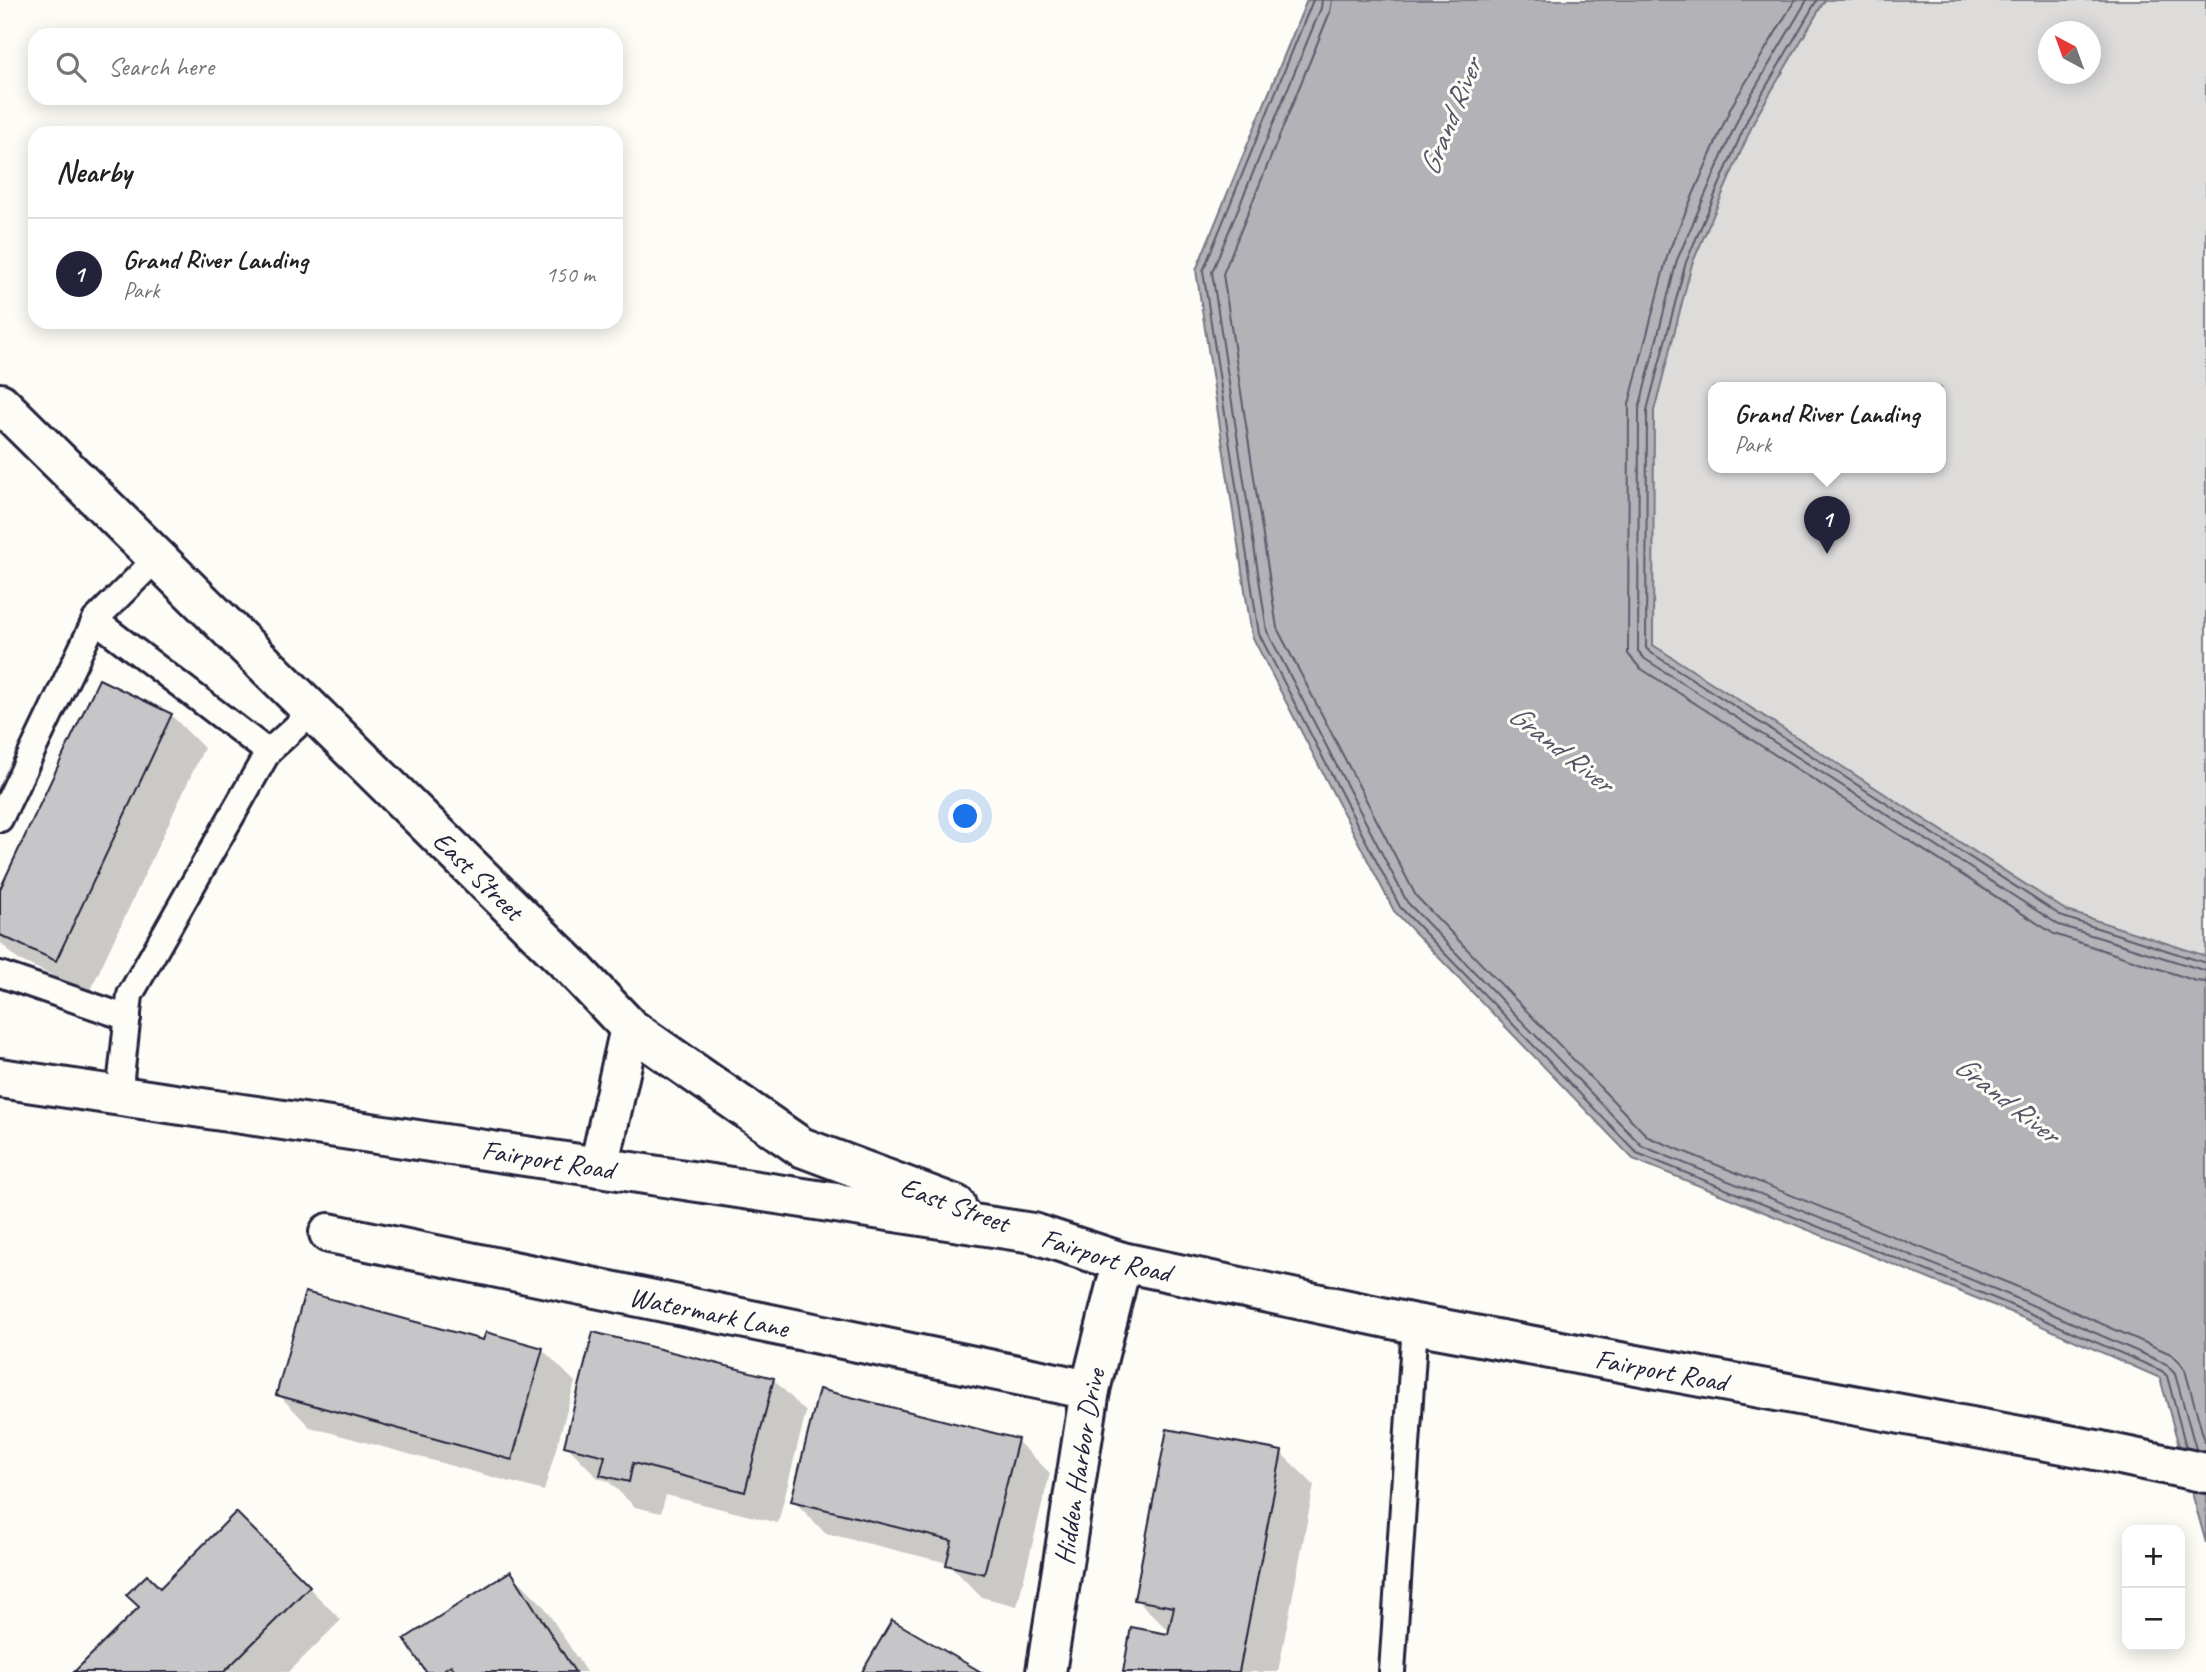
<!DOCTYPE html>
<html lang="en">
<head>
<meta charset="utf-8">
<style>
	:root { --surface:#fff; --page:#f6f6f6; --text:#202124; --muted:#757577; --line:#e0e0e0; --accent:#22223b }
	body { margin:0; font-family:Caveat,sans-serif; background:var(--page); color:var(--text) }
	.controls { position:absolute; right:21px; bottom:21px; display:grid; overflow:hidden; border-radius:14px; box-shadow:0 4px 18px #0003 }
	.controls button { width:63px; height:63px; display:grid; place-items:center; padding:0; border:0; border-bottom:2px solid var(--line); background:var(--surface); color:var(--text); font:35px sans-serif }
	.compass { position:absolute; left:2038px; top:21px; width:63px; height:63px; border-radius:50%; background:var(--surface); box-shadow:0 4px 18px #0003; rotate:319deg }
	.you { position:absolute; left:966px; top:817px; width:24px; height:24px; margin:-18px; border:5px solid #fff; border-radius:50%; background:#1a73e8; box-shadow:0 0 0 10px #1a73e833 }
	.badge { display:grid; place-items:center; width:46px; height:46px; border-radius:50%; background:var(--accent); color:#fff; font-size:23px; font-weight:700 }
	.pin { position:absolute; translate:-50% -58px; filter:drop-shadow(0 2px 4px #0008) }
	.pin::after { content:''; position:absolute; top:37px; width:24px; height:21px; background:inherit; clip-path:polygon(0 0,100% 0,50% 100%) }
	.popup { position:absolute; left:1708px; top:382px; width:238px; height:91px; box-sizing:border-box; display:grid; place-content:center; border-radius:14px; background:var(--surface); filter:drop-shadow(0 2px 5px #0005); font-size:23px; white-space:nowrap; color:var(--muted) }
	.popup b { font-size:26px; color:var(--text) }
	.popup::after { content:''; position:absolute; left:50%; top:100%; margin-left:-14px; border:14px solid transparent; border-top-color:var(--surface) }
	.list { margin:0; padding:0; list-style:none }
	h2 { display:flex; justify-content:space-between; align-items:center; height:91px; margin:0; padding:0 28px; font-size:30px }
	h2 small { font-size:23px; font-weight:400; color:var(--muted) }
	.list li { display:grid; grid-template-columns:46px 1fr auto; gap:21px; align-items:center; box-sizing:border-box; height:112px; padding:0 28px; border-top:2px solid var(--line) }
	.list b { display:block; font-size:26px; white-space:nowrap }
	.list p { margin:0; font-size:23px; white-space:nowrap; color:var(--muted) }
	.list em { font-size:23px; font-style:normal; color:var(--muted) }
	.icon { flex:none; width:38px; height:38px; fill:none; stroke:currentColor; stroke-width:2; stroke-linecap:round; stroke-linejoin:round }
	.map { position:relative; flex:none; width:2206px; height:1672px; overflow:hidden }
	.search { position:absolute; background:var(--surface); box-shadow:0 4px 18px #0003; left:28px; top:28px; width:595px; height:77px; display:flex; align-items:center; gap:18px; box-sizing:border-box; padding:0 24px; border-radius:21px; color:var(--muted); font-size:26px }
	.panel { position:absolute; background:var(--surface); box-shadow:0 4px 18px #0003; left:28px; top:126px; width:595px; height:203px; border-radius:21px }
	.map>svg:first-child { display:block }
	.green { fill:#dddcdb; stroke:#807f8b; stroke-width:2; fill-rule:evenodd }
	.water { fill:#b2b2b7; stroke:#787885; stroke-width:2 }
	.shadow { fill:#0003 }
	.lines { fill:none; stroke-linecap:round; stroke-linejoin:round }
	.shore { stroke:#5c5c6d; stroke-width:2 }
	.building { fill:#c6c6c8; stroke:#22223b; stroke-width:2 }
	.service-casing { stroke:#22223b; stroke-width:30 }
	.minor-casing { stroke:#22223b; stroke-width:44 }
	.tertiary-casing { stroke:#22223b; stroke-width:44 }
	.secondary-casing { stroke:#22223b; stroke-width:44 }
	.service { stroke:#fdfcf7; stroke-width:24 }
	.minor { stroke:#fdfcf7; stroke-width:38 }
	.tertiary { stroke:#fdfcf7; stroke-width:38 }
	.secondary { stroke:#fdfcf7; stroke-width:38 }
	.labels { text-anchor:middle; stroke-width:6; stroke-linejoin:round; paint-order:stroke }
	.street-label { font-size:28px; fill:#22223b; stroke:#fdfcf7 }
	.water-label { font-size:30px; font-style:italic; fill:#545466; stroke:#fdfcf7 }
</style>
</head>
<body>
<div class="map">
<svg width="2206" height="1672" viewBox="0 0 2206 1672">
	<rect width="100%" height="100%" fill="#fdfcf7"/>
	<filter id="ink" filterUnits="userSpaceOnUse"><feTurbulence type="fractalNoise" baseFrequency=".0143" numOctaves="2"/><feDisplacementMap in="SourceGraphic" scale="14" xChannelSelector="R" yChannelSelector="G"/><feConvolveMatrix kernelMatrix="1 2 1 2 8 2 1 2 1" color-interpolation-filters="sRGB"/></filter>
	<g filter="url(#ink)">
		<path class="green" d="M1535,0h671v1098l-738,-463zM2048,32h42v42h-42zM1713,388h228v80h-228z"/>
		<path class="water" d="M1307,0h518l-70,119 -63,145 -38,147 -1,234 414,266 139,45v587l-46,-165 -157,-69 -370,-150 -239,-248 -142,-275 -56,-366z"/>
		<g class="shadow">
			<path d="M171,715l33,33 -115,245 -72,-34 -17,-17v-49z"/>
			<path d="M484,1342l58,7 33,33 -31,109 -234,-64 -32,-33z"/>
			<path d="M773,1379l33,33 -28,111 -112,-28 -5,18 -26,-6 -27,-26 -10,-3 -32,-33z"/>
			<path d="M1017,1441l33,32 -33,133 -36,-9 -33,-34 -123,-30 -32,-33z"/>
			<path d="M1281,1453l33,32 -36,187h-154l45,-36 1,-4 -34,-33z"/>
			<path d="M236,1515l105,105 -52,52h-213z"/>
			<path d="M511,1573l32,32 43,67h-158z"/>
		</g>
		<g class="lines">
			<g class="shore">
				<path d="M1313,0l-110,271 56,363 141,273 237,246 369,150 156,68 5,5 19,71"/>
				<path d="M1322,0l-1,8 -109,264 55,359 140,271 235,244 367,149 157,69 9,10 21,75"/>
				<path d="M1332,0l-2,12 -107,262 54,354 139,268 232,241 365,148 158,69 8,7 6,9 21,76"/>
				<path d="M1795,0l-64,107 -63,146 -39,151 -1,250 12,14 414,266 142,47 10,1"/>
				<path d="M1807,0l-66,112 -64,148 -38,149 -1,242 7,8 414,266 147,46"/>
				<path d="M1817,0l-68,116 -63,146 -39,148 -1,238 4,4 413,265 143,46"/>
			</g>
		</g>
		<g class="building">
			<path d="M99,679l73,35 -116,247 -56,-26v-46z"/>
			<path d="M305,1292l178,48 3,-8 57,16 -31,112 -236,-65z"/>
			<path d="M593,1332l181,46 -29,114 -112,-29 -4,19 -29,-7 5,-19 -41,-10z"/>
			<path d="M819,1389l199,50 -34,135 -38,-9 6,-24 -161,-40z"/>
			<path d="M1167,1429l115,22 -43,221h-116l8,-45 37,7 6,-27 -40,-7z"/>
			<path d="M236,1512l74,74 -86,86h-150l65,-65 -13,-12 21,-20 13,13z"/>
			<path d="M511,1571l64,101h-119l-5,-7 -11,7h-14l-22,-33z"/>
			<path d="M892,1620l89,52h-119z"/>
		</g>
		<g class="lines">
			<defs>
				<g id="service">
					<path d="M95,620l173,132"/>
					<path d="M0,819l95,-199 62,-62"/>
					<path d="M0,974l128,44"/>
					<path d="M119,1096l11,-101 138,-243 45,-41"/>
					<path d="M1392,1672l23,-348"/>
				</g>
				<g id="minor">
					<path id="s1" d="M329,1233l761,157"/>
					<path id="s2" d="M1046,1672l44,-282 32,-128"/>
				</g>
				<path id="tertiary" d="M0,1078l599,89"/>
				<g id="secondary">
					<path id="s3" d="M0,403l573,565 57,60 171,119 155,58"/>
					<path id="s4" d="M630,1028l-31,139 434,66 89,29 293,62 686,127 105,22"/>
				</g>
			</defs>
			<use href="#service" class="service-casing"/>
			<use href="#minor" class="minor-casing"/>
			<use href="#tertiary" class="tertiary-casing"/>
			<use href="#secondary" class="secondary-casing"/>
			<use href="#service" class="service"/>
			<use href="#minor" class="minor"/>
			<use href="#tertiary" class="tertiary"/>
			<use href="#secondary" class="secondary"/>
		</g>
	</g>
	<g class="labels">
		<g class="street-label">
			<text dy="10" stroke="none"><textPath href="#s3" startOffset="672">East Street</textPath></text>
			<text transform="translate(548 1159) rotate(9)" y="10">Fairport Road</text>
			<text transform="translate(955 1204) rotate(20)" y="10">East Street</text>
			<text dy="10" stroke="none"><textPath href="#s4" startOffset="658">Fairport Road</textPath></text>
			<text dy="10" stroke="none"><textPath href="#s1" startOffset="388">Watermark Lane</textPath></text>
			<text dy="10" stroke="none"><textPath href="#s4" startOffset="1225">Fairport Road</textPath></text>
			<text dy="10" stroke="none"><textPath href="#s2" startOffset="208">Hidden Harbor Drive</textPath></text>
		</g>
		<g class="water-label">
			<text transform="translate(1450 117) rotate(-68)" y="10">Grand River</text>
			<text transform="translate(1561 748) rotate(38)" y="10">Grand River</text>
			<text transform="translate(2007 1099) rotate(38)" y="10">Grand River</text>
		</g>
	</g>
</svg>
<div class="controls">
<button>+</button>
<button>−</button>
</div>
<svg class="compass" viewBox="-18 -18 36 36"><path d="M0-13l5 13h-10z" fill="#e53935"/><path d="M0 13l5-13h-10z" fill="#757577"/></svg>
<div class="you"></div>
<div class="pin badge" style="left:1827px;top:554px">1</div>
<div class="popup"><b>Grand River Landing</b>Park</div>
<div class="search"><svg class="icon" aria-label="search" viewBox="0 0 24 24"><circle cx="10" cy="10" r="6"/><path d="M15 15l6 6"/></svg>Search here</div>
<section class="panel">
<h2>Nearby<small></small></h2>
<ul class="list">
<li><span class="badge">1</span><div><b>Grand River Landing</b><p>Park</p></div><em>150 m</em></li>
</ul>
</section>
</div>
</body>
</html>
